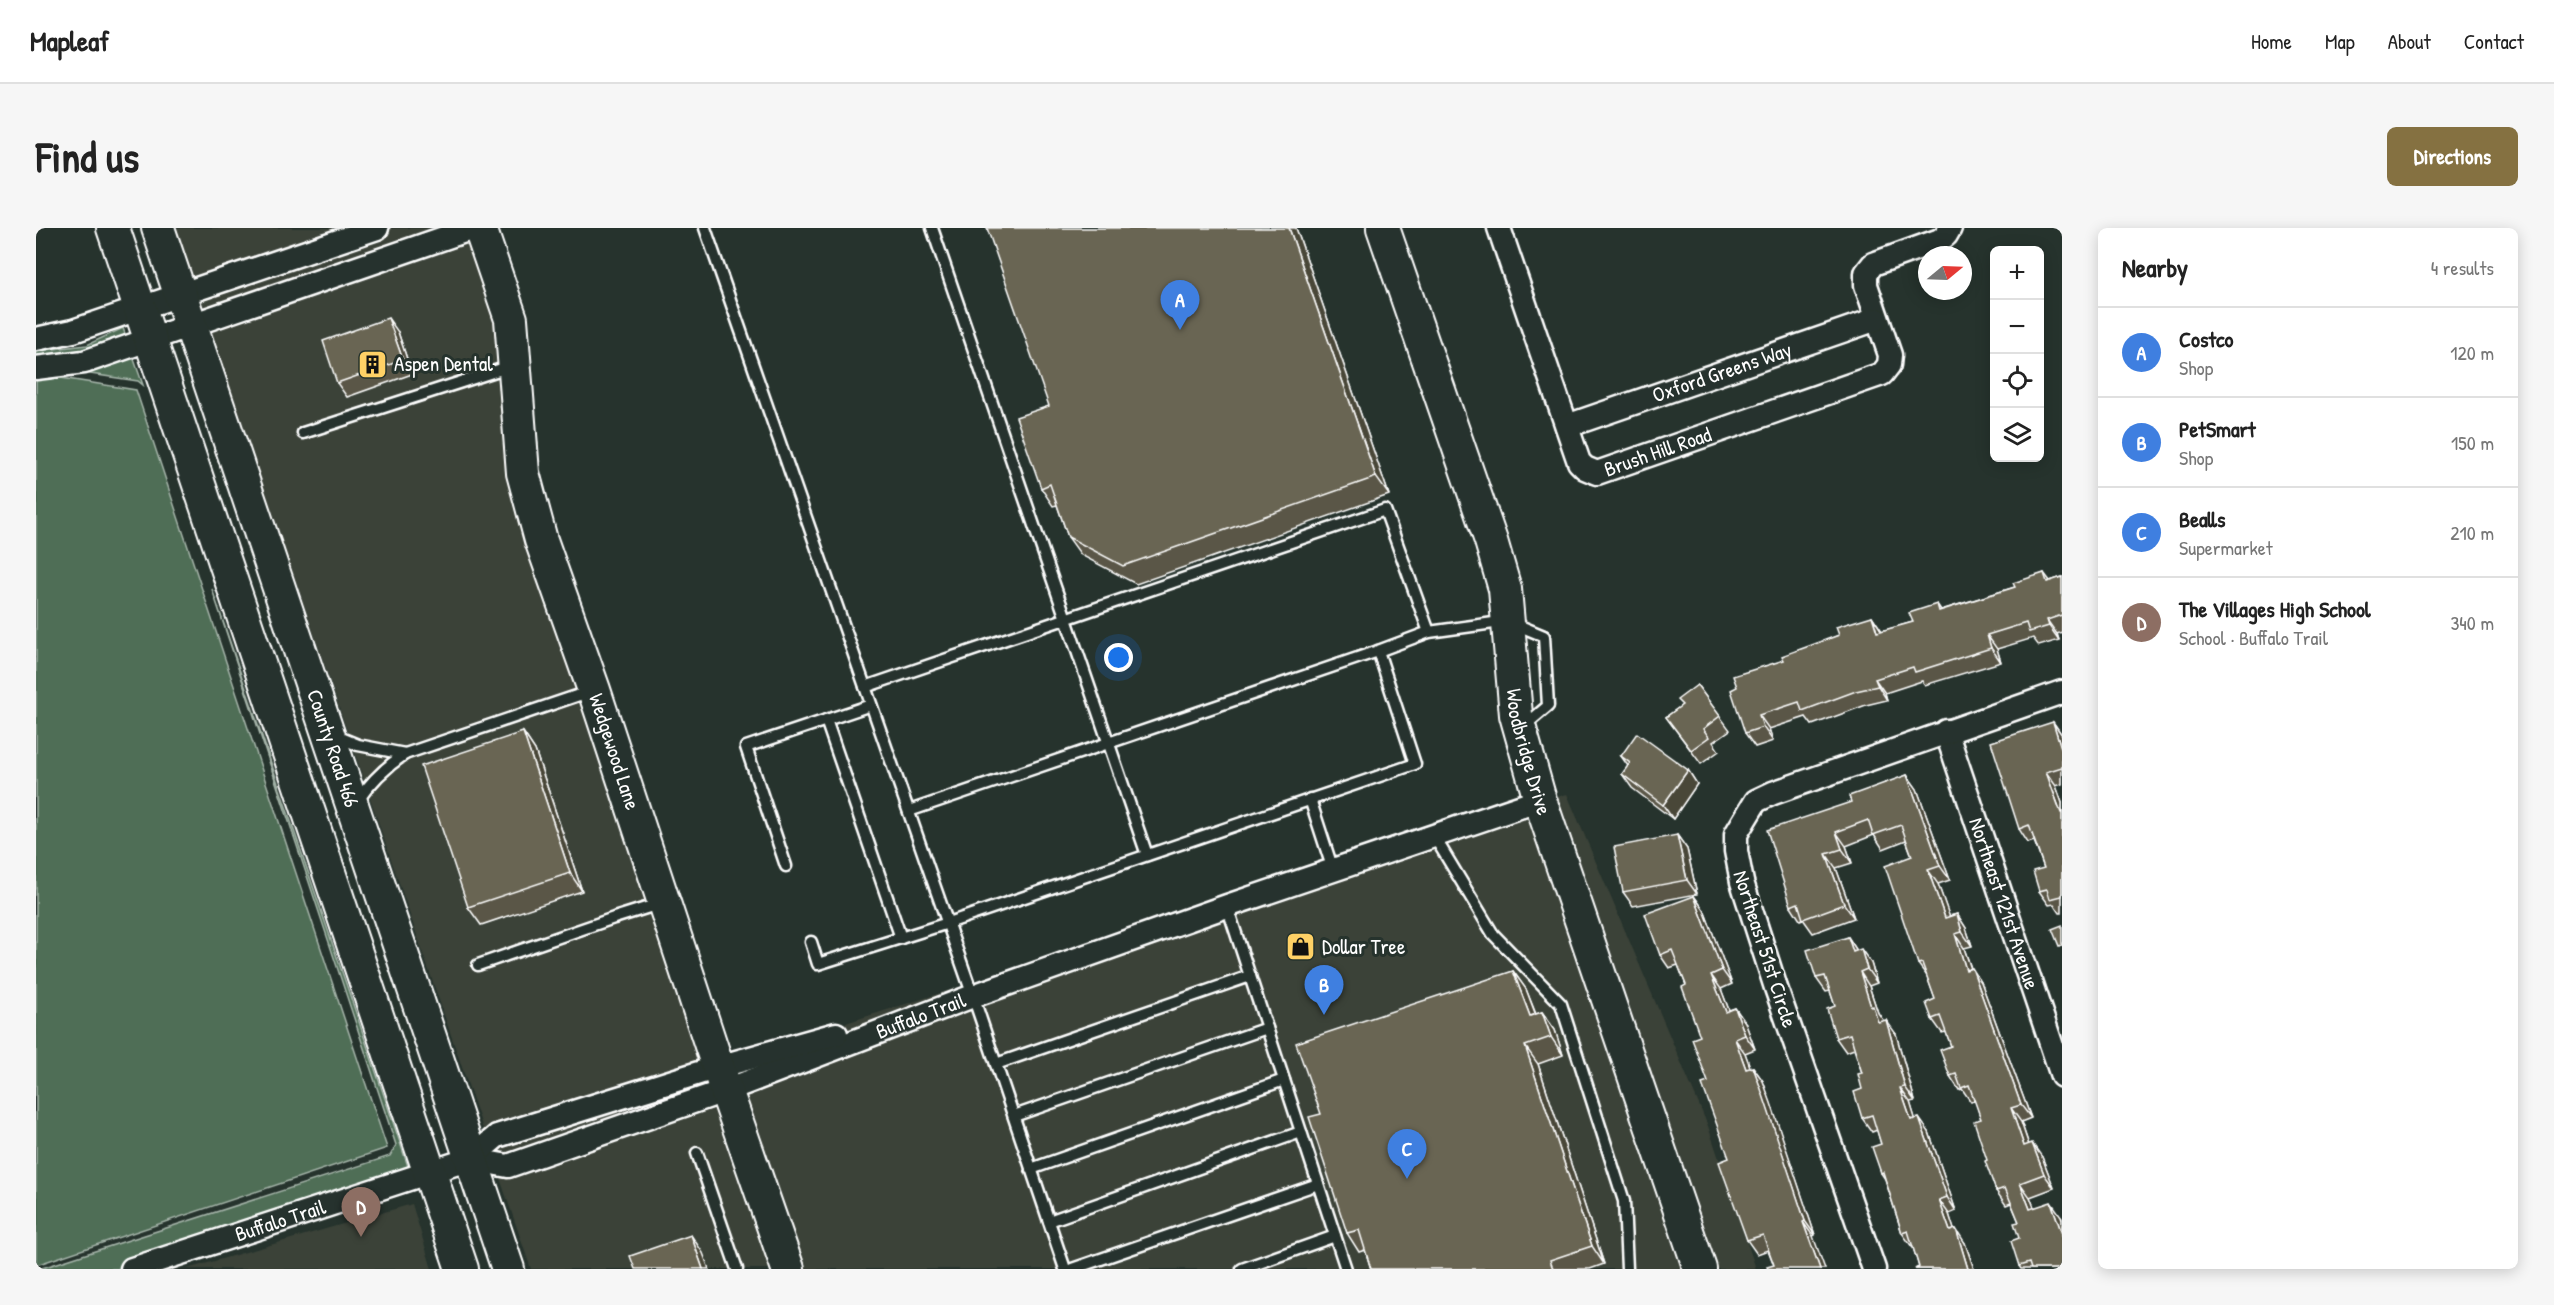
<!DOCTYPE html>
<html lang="en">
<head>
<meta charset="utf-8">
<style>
	:root { --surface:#fff; --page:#f6f6f6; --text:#222; --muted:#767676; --line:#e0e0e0; --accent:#857141 }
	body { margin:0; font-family:"Patrick Hand",sans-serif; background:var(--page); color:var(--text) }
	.controls { position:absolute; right:18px; top:18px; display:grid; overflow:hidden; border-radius:9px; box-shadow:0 3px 15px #0003 }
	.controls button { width:54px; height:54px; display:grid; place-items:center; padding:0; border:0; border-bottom:2px solid var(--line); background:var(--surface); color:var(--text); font:30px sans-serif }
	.compass { position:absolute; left:1882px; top:18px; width:54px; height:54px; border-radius:50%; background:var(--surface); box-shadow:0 3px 15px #0003; rotate:71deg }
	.you { position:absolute; left:1083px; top:430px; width:21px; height:21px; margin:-15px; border:4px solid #fff; border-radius:50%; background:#1a73e8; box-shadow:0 0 0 9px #1a73e833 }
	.badge { display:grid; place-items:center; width:39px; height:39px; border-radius:50%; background:var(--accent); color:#fff; font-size:20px; font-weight:700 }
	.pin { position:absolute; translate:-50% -50px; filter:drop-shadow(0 2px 3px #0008) }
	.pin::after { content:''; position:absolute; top:32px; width:21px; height:18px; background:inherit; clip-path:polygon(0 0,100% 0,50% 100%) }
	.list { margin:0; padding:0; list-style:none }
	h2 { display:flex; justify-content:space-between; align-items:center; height:78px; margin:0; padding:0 24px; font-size:26px }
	h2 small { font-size:20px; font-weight:400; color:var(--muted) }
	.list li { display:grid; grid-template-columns:39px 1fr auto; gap:18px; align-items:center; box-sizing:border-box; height:90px; padding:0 24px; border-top:2px solid var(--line) }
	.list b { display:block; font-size:22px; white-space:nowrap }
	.list p { margin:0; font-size:20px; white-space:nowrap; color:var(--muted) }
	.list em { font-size:20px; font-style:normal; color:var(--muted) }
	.icon { flex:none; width:33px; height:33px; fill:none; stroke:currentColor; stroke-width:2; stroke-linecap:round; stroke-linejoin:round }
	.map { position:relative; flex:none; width:2026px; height:1041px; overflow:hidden; border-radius:9px }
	header { display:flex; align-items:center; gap:36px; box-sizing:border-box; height:84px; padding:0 30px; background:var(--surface); border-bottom:2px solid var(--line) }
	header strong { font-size:28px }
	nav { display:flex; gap:33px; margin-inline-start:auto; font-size:21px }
	.intro { display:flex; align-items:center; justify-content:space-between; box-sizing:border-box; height:144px; padding:0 36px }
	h1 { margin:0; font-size:42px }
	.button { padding:15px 27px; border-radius:9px; background:var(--accent); color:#fff; font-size:21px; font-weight:700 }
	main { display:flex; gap:36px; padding:0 36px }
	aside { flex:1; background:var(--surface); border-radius:9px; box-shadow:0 3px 15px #0003 }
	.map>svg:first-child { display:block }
	.built { fill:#3a4238 }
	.green { fill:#4f6e57; stroke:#a7b6ab; stroke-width:1.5 }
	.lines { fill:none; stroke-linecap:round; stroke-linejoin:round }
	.lane-casing { stroke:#fff; stroke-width:15 }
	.street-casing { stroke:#fff; stroke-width:27 }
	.secondary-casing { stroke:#fff; stroke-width:36 }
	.lane { stroke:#26332d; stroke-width:10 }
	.street { stroke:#26332d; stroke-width:22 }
	.secondary { stroke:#26332d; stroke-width:32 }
	.wall { fill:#5a5747; stroke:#fff; stroke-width:1.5 }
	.shaded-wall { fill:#4a4739; stroke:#fff; stroke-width:1.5 }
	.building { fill:#696552; stroke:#fff; stroke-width:1.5 }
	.labels { text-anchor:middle; stroke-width:6; stroke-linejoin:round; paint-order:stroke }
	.poi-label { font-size:21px; fill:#fff; stroke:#26332d; text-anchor:start }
	.street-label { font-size:21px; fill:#fff; stroke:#26332d }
</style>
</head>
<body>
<header>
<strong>Mapleaf</strong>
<nav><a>Home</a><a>Map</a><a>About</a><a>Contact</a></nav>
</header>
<div class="intro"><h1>Find us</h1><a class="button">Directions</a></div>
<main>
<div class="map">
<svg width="2026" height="1041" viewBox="0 0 2026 1041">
	<rect width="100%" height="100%" fill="#26332d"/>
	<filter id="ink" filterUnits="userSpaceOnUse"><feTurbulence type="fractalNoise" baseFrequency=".0167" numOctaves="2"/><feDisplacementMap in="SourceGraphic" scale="12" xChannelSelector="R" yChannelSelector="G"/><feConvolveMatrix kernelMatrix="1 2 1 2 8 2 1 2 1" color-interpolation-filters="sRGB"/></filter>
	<g filter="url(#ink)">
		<g class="built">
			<path d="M139,0h294l31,94 12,152 264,795h-245z"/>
			<path d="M1531,566l141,332 48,143h-45l-160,-470z"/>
			<path d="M1495,578l157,463h-889l-70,-209z"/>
			<path d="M376,976l20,65h-245z"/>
		</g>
		<g class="green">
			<path d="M87,100l20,57 -5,-4 -102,-15v-15l51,-6z"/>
			<path d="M0,146l100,16 251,758 -351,117z"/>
			<path d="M176,361l200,589 -281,91h-92l351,-113 6,-11z"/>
		</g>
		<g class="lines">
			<defs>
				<g id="lane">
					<path d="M669,0l268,768 92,273"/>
					<path d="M896,0l215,627"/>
					<path d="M267,205l208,-67"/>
					<path d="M829,459l520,-177 44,122"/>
					<path d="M790,492l75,218"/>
					<path d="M300,508l22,9 47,9"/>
					<path d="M1274,571l23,71"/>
					<path d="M320,575c14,-21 28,-35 49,-49l186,-63"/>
					<path d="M873,583l469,-160 51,-19 79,-11 36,15 4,70 -25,21"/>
					<path d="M1398,608l59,98 68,70 63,197 3,68"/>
					<path d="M750,638l-40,-119 125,-42"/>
					<path d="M1191,678l119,363"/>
					<path d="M775,714l7,22 130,-41 467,-159 -37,-113"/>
					<path d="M442,737l136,-47 48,-15"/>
					<path d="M960,836l254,-88"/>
					<path d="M978,888l253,-88"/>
					<path d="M661,925l40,116"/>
					<path d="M995,941l253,-89"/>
					<path d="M1013,993l252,-89"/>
					<path d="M1036,1041l246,-85"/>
					<path d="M1206,1041l93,-33"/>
				</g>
				<g id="street">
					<path id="s1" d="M1463,0l80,234 6,6 12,5 285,-99 7,-9 1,-10 -24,-70v-12l7,-9 67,-24 6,-5 4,-7"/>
					<path d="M0,111l37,-8 304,-103"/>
					<path d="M0,140l48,-6 389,-134"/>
					<path id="s2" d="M1531,198l310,-107"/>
					<path id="s3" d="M1910,503l116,345"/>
					<path id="s4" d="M434,931l38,7 219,-76 246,-94 254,-90 313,-106"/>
					<path id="s5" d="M96,1041l338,-110 27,-23 221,-69 118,-33"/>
					<path d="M1838,1041l-98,-281 -34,-106 -6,-31v-17l9,-15 11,-18 17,-8 289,-101"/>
				</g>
				<g id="secondary">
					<path d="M77,0l349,1041"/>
					<path id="s6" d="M122,0l350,1041"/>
					<path id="s7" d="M444,0l31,91 12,154 18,67 53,150 124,377 70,202"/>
					<path id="s8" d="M1347,0l108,313 14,48 11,126 24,85 160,469"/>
				</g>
			</defs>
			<use href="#lane" class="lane-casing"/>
			<use href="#street" class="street-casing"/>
			<use href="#secondary" class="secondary-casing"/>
			<use href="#lane" class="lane"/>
			<use href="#street" class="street"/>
			<use href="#secondary" class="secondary"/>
		</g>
		<g class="wall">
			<path d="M1260,0l93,267 -253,89 -55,-29 -13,-18 -11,-32 -4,1 -12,-18 8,-82z"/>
			<path d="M362,104l14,42 -65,23 -10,-14z"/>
			<path d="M2008,345l6,8 12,-4v55l-5,2 2,6 -20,6 -6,-8 -36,11 4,13 -76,23 -3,-4 -37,12 2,7 -21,5 -54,20 -6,-8 -37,12 4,12 -18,6 -10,-14 -8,-46 47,-27 55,-25 33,-19 10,15 31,-9 24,-18 4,6 74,-23z"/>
			<path d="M1661,457l33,45 -17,12 6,9 -18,13 -35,-47 15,-11z"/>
			<path d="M2017,494l9,13v49l-6,2 6,17v110h-2l-6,-9 -5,1 -10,-14 5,-23 -10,-27 -6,2 -9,-14z"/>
			<path d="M487,504l12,18 47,141 -101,34 -13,-18z"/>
			<path d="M1585,528l67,14 9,14 -24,35 -41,-31 -10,-14 6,-8z"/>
			<path d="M1871,547l10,14 33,91 -12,4 11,32 8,-2 9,14 6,18 -8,2 7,20 10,14 50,136 -10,4 8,23 13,12 12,31 -24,9 4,10 27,9 1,3v50h-41l-2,-3v-44l-8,-19 -5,2 -10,-14 -9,-31 -6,-41 -6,-19 -4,2 -9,-13 -3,1 -9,-14 1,-30 -5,-14 -4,1 -10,-14 3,-20 -8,-23 -9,-12 -6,-108 -6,-16 -23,9 -9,-14 -28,11 6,17 -16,5 18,50 -41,15 -10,-14 -3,1 -9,-14 60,-104z"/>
			<path d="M1641,607l10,14 10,45 -64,12 -10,-14z"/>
			<path d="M1658,668l10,14 28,74 -11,5 8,21 6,-2 10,14 10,27 -10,4 5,15 3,-1 10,14 52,154 -2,1 -39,29 -6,-15 -11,4 -10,-14 -18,-82 -21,-76 -8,-46 -14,-51 -8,-20 -9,3 -9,-13z"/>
			<path d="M1812,709l9,14 14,12 6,20 -8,3 9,27 5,8 13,13 19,67 -5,1 5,17 14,13 27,79 -7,3 5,16 11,13 9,26h-59l4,-2 -6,-20h-1l-10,-14 -17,-54 -4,-6v-29l-4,-14 -5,2 -10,-14v-45l-8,-24 -8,3 -10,-14 -1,-32 -5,-15 -4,1 -10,-14z"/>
			<path d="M1477,743l13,18 10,25 6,-2 13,18 8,25 -25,9 66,200 -14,5h-219l-6,-19 -6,2 -12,-19 -26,-119z"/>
		</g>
		<g class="shaded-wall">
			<path d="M1253,0h7l93,267 -13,-18z"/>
			<path d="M352,90l10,14 14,42 -9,-14z"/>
			<path d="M1836,388l9,14 5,16 -9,-14z"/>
			<path d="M2011,392l10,14 2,6 -10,-14z"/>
			<path d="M1951,407l10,14 4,13 -10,-14z"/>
			<path d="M1839,451l10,14 2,7 -9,-14z"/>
			<path d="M1723,487l10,14 4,12 -10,-14z"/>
			<path d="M2017,494l9,13v16z"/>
			<path d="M487,504l12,18 47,141 -12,-18z"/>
			<path d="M1652,542l9,14 -24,35 -10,-14z"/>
			<path d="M2010,544l10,14 6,17v12z"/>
			<path d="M1871,547l10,14 33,91 -10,-14z"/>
			<path d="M1800,604l10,14 6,17 -10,-14z"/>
			<path d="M1641,607l10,14 10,45 -10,-14z"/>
			<path d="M1790,626l10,14 18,50 -10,-14z"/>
			<path d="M1892,642l10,14 17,48 -10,-14z"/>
			<path d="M1658,668l10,14 28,74 -10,-14z"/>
			<path d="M1921,686l9,14 6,18 -10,-14z"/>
			<path d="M1919,706l9,14 12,36 -10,-14z"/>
			<path d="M1812,709l9,14 -4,1z"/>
			<path d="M1825,721l10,14 6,20 -10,-14z"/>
			<path d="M1936,740l9,14 50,136 -10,-13z"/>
			<path d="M1477,743l13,18 17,45 -13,-18z"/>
			<path d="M1824,744l9,14 9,27 5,7 5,16 -10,-14 -7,-15z"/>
			<path d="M1675,747l10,14 14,37 -9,-14z"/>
			<path d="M1699,780l10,14 10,27 -10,-14z"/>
			<path d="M1506,784l13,18 8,25 -12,-18z"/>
			<path d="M1850,792l10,14 19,67 -10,-14z"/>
			<path d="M1699,811l10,14 11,30 -10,-14z"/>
			<path d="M1489,818l13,18 66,200 -12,-18z"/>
			<path d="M1717,839l10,14 8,22 44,132 -10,-14z"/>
			<path d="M1864,860l10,14 10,32 -9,-14z"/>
			<path d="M1975,880l10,14 13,38 -10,-14z"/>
			<path d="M1883,890l10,14 27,79 -9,-14z"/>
			<path d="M1996,915l10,14 12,31 -10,-14z"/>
			<path d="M1984,955l10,14 10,26 -10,-14z"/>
			<path d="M1903,972l10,14 10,31 -9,-14z"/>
			<path d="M2015,974l10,14 1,3v15z"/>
			<path d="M1767,994l10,14 12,33h-5z"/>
			<path d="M1920,1001l9,14 9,26h-6z"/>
			<path d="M655,1007l12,18 6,16h-6z"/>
		</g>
		<g class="building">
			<path d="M951,0h302l87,249 -253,89 -55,-29 -18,-53 -9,4 -25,-71 33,-11z"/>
			<path d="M352,90l15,42 -66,23 -14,-42z"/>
			<path d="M2008,345l3,9 15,-5v38l-15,5 2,6 -20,6 -3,-9 -39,12 4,13 -76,24 -2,-5 -38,12 3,7 -22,5 -54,20 -3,-9 -40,13 4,12 -18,6 -14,-43 6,-3 -4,-11 51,-16 -2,-4 57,-21 -3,-8 36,-11 5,16 36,-10 -4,-9 28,-9 2,7 76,-24 -2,-4z"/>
			<path d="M1661,457l23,31 -17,13 6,8 -18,13 -25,-33 16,-12 -5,-5z"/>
			<path d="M2017,494l9,29v16l-16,5 15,41h1v83l-12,3 -3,-10 -8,2 -6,-20 11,-3 -15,-43 -10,4 -28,-87z"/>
			<path d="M487,504l47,141 -102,34 -47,-141z"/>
			<path d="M1601,505l51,37 -25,35 -41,-31 8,-11 -9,-7z"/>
			<path d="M1871,547l33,91 -12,4 17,48 12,-4 5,18 -7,2 11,36 6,-2 49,137 -10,3 13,38 8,-3 12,31 -24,9 10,26 21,-7 11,32v35h-31l-2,-6 -10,3 -8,-25 8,-3 -5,-15 5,-1 -14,-34 -9,3 -11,-30 2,-1 -13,-39 7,-2 -12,-34 -8,3 -5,-14 -6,2 -10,-26 11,-4 -11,-30 -8,3 -6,-16 9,-4 -13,-36 -4,1 -33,-98 27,-10 -11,-31 -28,10 -5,-15 -32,12 6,17 -16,5 18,50 -41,15 -5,-16 -7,3 -24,-76 84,-28 -2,-6z"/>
			<path d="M1641,607l10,45 -64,12 -9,-45z"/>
			<path d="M1658,668l28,74 -11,5 15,37 9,-4 10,27 -10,4 11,30 7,-2 8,22 44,132 -2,1 17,47h-52l-1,-2 7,-2 -11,-30 -16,5 -28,-78 10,-4 -27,-74 6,-2 -16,-43 8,-3 -18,-49 4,-2 -14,-35 -12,5 -15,-41z"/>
			<path d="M2026,697v20l-3,1 -7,-17z"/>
			<path d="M1812,709l5,15 8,-3 6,20 -7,3 11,35 2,-1 5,16 8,-2 19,67 -5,1 11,32 8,-2 28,79 -8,3 11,31 6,-2 12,40h-53l4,-2 -11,-36 -6,2 -19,-61 -2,1 -9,-26 9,-3 -9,-29 -10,3 -8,-26 8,-3 -4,-15 4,-1 -12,-39 -14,4 -9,-29 8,-3 -10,-30 -9,2 -9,-28z"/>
			<path d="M1477,743l17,45 12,-4 9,25 -26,9 67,200 -42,14 3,9h-182l-12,-39 -12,3 -38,-116 12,-3 -25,-71z"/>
			<path d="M655,1007l12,34h-68l-5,-13z"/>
		</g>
	</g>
	<defs>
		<symbol id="building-square" viewBox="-11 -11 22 22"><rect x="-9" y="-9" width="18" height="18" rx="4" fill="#ffd166" stroke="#26332d"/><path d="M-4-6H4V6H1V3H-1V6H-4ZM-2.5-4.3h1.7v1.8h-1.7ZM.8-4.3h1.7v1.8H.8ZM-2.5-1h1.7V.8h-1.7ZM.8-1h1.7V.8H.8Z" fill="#111"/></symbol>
		<symbol id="shop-square" viewBox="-11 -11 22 22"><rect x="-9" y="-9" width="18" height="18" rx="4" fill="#ffd166" stroke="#26332d"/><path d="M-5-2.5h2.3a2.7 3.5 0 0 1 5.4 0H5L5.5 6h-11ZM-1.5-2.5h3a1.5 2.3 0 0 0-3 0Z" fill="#111"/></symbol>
	</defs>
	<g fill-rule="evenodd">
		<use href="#building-square" x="320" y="120" width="33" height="33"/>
		<use href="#shop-square" x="1248" y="702" width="33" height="33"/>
	</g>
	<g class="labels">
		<g class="poi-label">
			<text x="358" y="143">Aspen Dental</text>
			<text x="1286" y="726">Dollar Tree</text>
		</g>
		<g class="street-label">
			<text dy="7" stroke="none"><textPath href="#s2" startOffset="164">Oxford Greens Way</textPath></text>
			<text dy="7" stroke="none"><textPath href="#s1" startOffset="333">Brush Hill Road</textPath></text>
			<text dy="7" stroke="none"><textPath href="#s6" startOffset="549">County Road 466</textPath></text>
			<text dy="7" stroke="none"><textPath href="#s8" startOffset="546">Woodbridge Drive</textPath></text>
			<text dy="7" stroke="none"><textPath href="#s7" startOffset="544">Wedgewood Lane</textPath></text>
			<text dy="7" stroke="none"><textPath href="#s3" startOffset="182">Northeast 121st Avenue</textPath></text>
			<text transform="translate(1729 721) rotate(72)" y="7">Northeast 51st Circle</text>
			<text dy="7" stroke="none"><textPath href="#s4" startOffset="478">Buffalo Trail</textPath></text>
			<text dy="7" stroke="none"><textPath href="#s5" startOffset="156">Buffalo Trail</textPath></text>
		</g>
	</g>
</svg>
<div class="controls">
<button>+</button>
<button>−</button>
<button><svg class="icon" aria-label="locate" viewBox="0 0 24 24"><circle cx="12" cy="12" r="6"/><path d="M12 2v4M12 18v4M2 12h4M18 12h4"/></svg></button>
<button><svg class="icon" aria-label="layers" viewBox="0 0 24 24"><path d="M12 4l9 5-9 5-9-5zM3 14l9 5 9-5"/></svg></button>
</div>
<svg class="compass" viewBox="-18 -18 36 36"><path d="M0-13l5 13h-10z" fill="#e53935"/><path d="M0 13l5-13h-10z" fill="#767676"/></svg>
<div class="you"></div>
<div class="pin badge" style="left:1144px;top:102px;background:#3f7fe0">A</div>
<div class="pin badge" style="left:1288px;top:787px;background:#3f7fe0">B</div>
<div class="pin badge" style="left:1371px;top:951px;background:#3f7fe0">C</div>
<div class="pin badge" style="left:325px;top:1009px;background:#8d6e63">D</div>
</div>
<aside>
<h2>Nearby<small>4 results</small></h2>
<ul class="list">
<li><span class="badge" style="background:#3f7fe0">A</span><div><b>Costco</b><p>Shop</p></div><em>120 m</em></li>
<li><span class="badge" style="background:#3f7fe0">B</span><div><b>PetSmart</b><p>Shop</p></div><em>150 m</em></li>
<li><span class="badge" style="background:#3f7fe0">C</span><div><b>Bealls</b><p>Supermarket</p></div><em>210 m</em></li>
<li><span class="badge" style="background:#8d6e63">D</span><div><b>The Villages High School</b><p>School · Buffalo Trail</p></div><em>340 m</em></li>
</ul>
</aside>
</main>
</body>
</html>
